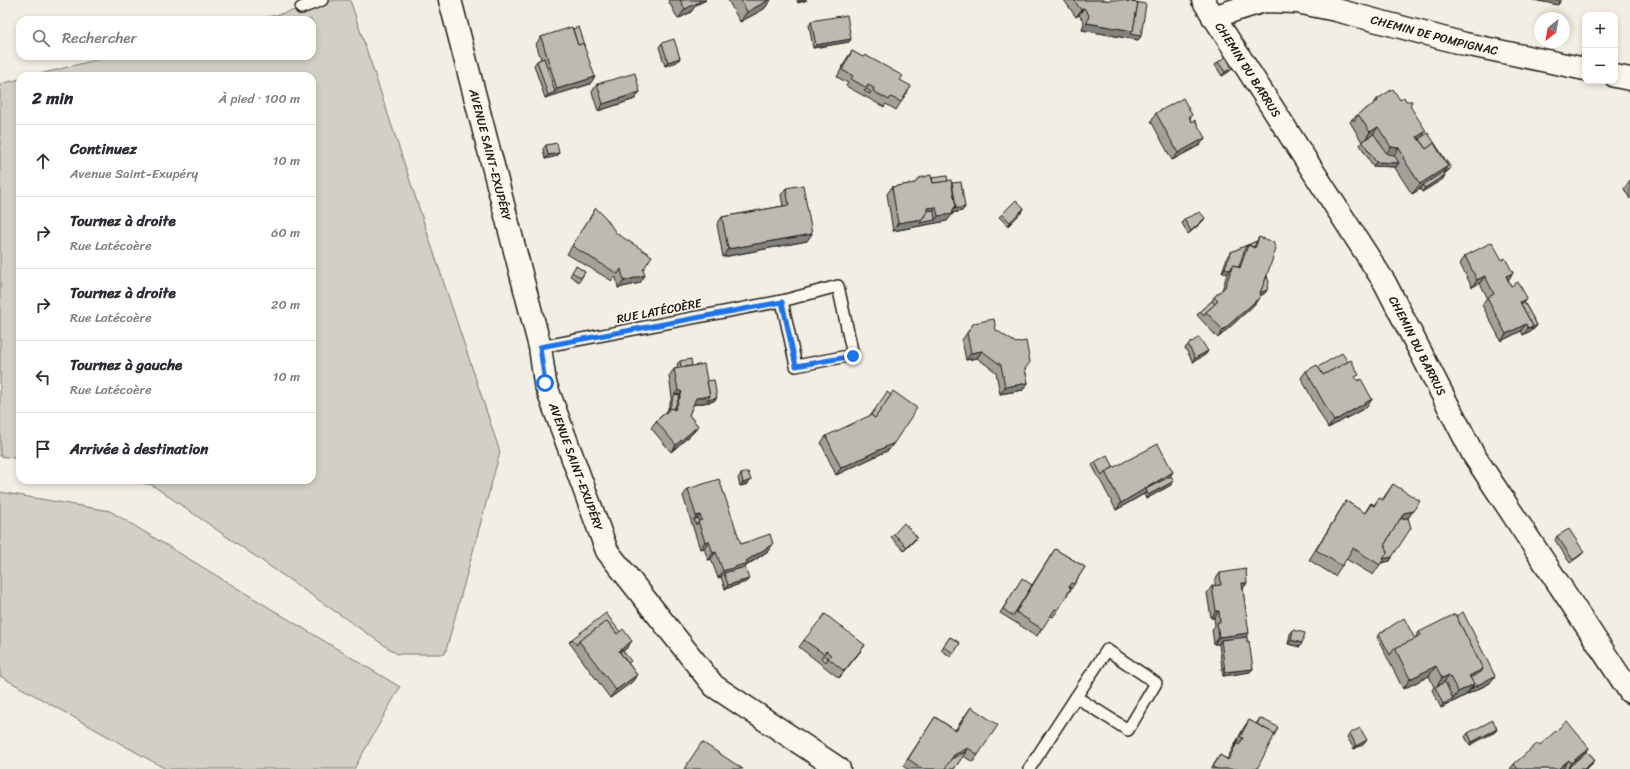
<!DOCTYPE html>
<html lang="fr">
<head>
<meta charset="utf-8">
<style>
	:root { --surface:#fff; --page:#f7f7f7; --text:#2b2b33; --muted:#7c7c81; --line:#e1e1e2 }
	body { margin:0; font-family:Sriracha,sans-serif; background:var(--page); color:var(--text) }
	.controls { position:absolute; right:12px; top:12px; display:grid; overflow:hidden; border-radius:8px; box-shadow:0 2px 6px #0003 }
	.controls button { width:36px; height:36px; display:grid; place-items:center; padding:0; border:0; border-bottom:1px solid var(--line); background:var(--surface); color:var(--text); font:20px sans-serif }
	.compass { position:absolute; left:1534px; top:12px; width:36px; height:36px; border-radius:50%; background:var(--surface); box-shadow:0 2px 6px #0003; rotate:211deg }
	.stop { position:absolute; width:12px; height:12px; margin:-9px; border:3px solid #1a73e8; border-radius:50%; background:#fff }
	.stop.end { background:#1a73e8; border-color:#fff; box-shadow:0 1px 4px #0008 }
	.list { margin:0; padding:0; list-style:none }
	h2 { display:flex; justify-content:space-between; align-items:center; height:52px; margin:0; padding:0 16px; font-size:17px }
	h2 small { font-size:13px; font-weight:400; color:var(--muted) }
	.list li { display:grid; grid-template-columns:26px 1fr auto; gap:12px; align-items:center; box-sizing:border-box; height:72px; padding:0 16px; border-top:1px solid var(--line) }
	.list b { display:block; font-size:15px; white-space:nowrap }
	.list p { margin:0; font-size:13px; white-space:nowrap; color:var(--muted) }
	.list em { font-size:13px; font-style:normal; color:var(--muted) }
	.icon { flex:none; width:22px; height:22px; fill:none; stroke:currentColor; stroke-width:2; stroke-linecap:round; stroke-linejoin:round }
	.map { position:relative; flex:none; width:1630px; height:769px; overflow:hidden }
	.search { position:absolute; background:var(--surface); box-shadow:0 2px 6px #0003; left:16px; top:16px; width:300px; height:44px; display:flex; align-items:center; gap:10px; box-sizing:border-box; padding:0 14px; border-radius:12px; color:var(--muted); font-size:15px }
	.panel { position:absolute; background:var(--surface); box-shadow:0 2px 6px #0003; left:16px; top:72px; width:300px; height:412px; border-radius:12px }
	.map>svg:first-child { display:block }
	.green { fill:#d2cfc6; stroke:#777671 }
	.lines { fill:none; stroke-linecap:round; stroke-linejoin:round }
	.service-casing { stroke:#1c1c1c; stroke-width:14 }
	.minor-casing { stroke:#1c1c1c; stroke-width:25 }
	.service { stroke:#fbf7ec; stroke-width:11 }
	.minor { stroke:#fbf7ec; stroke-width:22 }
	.wall { fill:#a3a098; stroke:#1c1c1c }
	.shaded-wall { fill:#84827c; stroke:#1c1c1c }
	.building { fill:#bdbab1; stroke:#1c1c1c }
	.route { stroke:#1a73e8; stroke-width:5 }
	.labels { text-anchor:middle; stroke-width:3.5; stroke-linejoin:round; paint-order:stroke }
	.street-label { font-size:12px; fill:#1c1c1c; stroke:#fbf7ec }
</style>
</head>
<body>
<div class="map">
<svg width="1630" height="769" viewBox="0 0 1630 769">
	<rect width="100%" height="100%" fill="#f2eee4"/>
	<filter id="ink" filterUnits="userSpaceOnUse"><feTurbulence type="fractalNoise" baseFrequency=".025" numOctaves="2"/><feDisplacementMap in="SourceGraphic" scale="8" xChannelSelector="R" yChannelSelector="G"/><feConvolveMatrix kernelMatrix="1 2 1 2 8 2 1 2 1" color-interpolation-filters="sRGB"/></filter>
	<g filter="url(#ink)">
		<g class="green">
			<path d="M335,0h15l150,452 -55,202h-48l-245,-169 -24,-5h184v-404h-280l80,-20h200v-36h-56z"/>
			<path d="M20,79v380l-20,-3v-372z"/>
			<path d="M0,492l110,19 290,176 -46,82h-188l-166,-93z"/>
		</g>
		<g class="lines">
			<defs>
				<g id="service">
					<path d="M301,8l21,-8"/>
					<path d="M838,286l15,69 -57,11 -14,-65z"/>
					<path d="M540,347l242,-46"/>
					<path d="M1107,650l49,33 -28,47 -52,-33z"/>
					<path d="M1029,769l47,-72"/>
				</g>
				<g id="minor">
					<path id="s1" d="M450,0l90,347 5,36 62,168 107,135 125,83"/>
					<path id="s2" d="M1203,0l182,283 88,171 157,238"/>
					<path id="s3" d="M1213,17l51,-16 33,1 39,8 129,34 120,25"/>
					<path d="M1615,76l15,3"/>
				</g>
			</defs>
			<use href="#service" class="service-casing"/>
			<use href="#minor" class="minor-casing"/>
			<use href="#service" class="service"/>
			<use href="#minor" class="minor"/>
		</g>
		<g class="wall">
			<path d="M668,0h38l-10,5 -5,7 -13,7z"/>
			<path d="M728,0h43l-7,9 -24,13z"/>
			<path d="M797,0h10l-9,3z"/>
			<path d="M1064,0h43l34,36 -3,4 -56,-10 2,-8 -5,-7 -3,2z"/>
			<path d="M811,21l40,18 -2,3 -36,6 -4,-23z"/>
			<path d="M573,29l11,17 6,38 -45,14 -11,-33 3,-4 4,-2 -5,-15 5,-7z"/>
			<path d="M662,43l18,15 -3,4 -12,4 -6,-19z"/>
			<path d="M852,51l48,29 1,22 -5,8 -10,-6 -2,3 -38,-21 2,-3 -11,-6 10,-19z"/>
			<path d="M1218,62l14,6 -2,3 -8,5 -7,-11z"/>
			<path d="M597,84l38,15 -37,12 -6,-19z"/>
			<path d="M1377,99l23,1 10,6 12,32 26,33 -4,3 -1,5 -21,13 -2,-3 -8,5 -17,-26 1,-1 -23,-1 -13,-21 2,-3 -12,-20 2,-3 21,-14z"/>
			<path d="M1156,113l36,2 -2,3 2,4 13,16 -5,7 -28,15 -21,-39z"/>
			<path d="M546,145l13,8 -2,3 -12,3 -2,-10z"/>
			<path d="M932,178l16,3 4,2 13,24 -3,4 -10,2 -5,8 -54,10 -6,-37 5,-7 23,-4z"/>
			<path d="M1630,180v19l-6,-10z"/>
			<path d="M786,188l21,53 -84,16 -6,-33 5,-7 61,-11 -2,-11z"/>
			<path d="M596,208l47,62 -3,13 -22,5 -2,-11 -4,4 -45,-27z"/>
			<path d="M1024,208l-2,4 -14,14 -9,-9 3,-3z"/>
			<path d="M1205,218l-3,4 -14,12 -6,-11 2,-4z"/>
			<path d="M1259,237l8,39v14l-3,4 -5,2 -5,9 -36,33 -21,-23 3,-4 12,-10 2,-4 8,-7 5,-16 -5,-2 6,-17 3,-3 26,-11z"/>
			<path d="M1465,256l37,4 11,13 -5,7 3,6 16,12 -3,4 13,23 -3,4 -11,6 -2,-4 -20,10 -19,-36 5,-8 -7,-14 -8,4 -12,-23z"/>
			<path d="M576,266l9,6 -6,10 -9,-6z"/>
			<path d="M974,323l51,46 3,14 -5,7 -23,4 -4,-22 -19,-14 -11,2 -4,-20z"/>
			<path d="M1188,345l20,6 -3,4 -12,7 -8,-14z"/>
			<path d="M680,361l12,5 15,15 7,20 -21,4 -4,10 9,11 -5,7 -22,19 -20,-24 5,-7 11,-10 5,-14 -3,-21 5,-7 4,-1 -1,-4z"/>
			<path d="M1318,367l38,12 16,20 -5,8 -39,21 -27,-50 5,-7z"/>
			<path d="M826,436l63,14 -53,25 -15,-32z"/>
			<path d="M1095,462l19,5 57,9v9l-25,14 -2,-5 -28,16 -24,-45z"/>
			<path d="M741,474l10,6 -3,4 -8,2 -2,-8z"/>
			<path d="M1393,484l20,27 -5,7 -16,39 -2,4 -9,2 -8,12 -27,-16 -11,17 -26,-16 30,-48 7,-11 19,12 6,-10 3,2 5,-7 3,2z"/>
			<path d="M688,489l53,55h32l-5,7 -23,16 1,15 -21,7 -4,-12 -3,1 -7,-19 -3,1 -4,-12 -4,1 -17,-53z"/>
			<path d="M894,534l21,6 -11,11 -13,-14z"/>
			<path d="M1557,536l27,16 -3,3 -11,8 -15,-23z"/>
			<path d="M1055,549l30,18 -27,43 -5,7 -3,-1 -13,20 -37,-23 20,-31 12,3z"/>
			<path d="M1220,573l27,10 -4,5 4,54 6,27 -3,3 -27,4 -4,-32h-5l-2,-15 3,-3 -1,-8h-3l-4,-25 5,-7h3v-6z"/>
			<path d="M1293,630l7,17 -12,-3 2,-10z"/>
			<path d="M1419,632l71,51 -49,25 -9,-18 2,-3 -5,-11 -26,13 -26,-52 2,-3 36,4z"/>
			<path d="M950,637l10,6 -9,14 -10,-7z"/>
			<path d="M572,639l55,9 -4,3 6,13 8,11 -5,7 -22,16 -41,-56z"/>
			<path d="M804,640l61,5 -26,33 -40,-31z"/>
			<path d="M971,707l7,48 -5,7 -10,-6 -9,13h-47l-4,-3 32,-49 20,13z"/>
			<path d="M1260,718l-3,51h-46l9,-14 7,4 17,-32 5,-7 7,4z"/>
			<path d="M1497,729l-2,3 -25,13 -5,-8 3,-4z"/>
			<path d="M1350,733l14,11 -10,5 -7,-12z"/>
			<path d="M1540,745l49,3 -2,3 8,9 -3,4 -6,5h-21l-1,-2 -2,2h-52l4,-5z"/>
		</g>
		<g class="shaded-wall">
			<path d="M699,0h7l-10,5 -5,7 -13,7 7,-10z"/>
			<path d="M769,0h2l-7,9 -24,13 7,-10z"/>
			<path d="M800,0h7l-9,3z"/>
			<path d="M1533,0h28l-3,5z"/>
			<path d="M1084,8l-5,7 -3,2 5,-7z"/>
			<path d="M1087,23l46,8 8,5 -3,4 -56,-10z"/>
			<path d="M851,39l-2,3 -36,6 3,-3z"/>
			<path d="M680,58l-3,4 -12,4 3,-4z"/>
			<path d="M1232,68l-2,3 -8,5 3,-4z"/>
			<path d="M595,77l-5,7 -45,14 3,-3 7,-3 2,-3z"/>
			<path d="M640,92l-5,7 -37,12 5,-7z"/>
			<path d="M1378,127l-7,10 -8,6 7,-11z"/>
			<path d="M1426,131l-7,11 -2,-5z"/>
			<path d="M1205,138l-5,7 -28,15 6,-7z"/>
			<path d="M1391,147l8,1 -7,11 -8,-2z"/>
			<path d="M559,153l-2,3 -12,3 3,-4z"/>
			<path d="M1376,162l23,1 -3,4 -23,-1z"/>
			<path d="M1448,166l3,2 -3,3 -24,16 -1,-2 -3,4 -8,5 8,-10z"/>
			<path d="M1445,175l-2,4 -21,13 3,-4z"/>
			<path d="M956,206l9,1 -3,4 -11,2 2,1 -6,7 -54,10 5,-8 24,-4 13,1 3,-4z"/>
			<path d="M936,207l-5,7 -6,1 2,-7z"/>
			<path d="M1024,208l-2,4 -14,14 2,-4z"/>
			<path d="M1205,218l-3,4 -14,12 3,-3z"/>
			<path d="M812,234l-5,7 -84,16 5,-8z"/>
			<path d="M1225,268l5,2 -3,4 -5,-2z"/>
			<path d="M1513,273l-5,7 -2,-4z"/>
			<path d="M645,275l-5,8 -22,5 6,-7z"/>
			<path d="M1485,276l-5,7 -8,4 5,-7z"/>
			<path d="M1267,290l-3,4 -7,3 2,-4z"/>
			<path d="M1259,298l-5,7 -36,33 5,-8z"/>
			<path d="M1527,298l-5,8 -2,-4z"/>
			<path d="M1526,324l-5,7 -20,10 5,-7z"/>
			<path d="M1537,325l-3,4 -11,6 5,-7 5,-2z"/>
			<path d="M982,351l-5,7 -11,2 5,-7z"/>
			<path d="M1208,351l-3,4 -12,7 2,-4z"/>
			<path d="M1028,383l-5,7 -23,4 5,-7z"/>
			<path d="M678,390l4,2 -5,7 -2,-5z"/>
			<path d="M710,396l7,2 -3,3 -23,4 5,-7z"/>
			<path d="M1372,399l-5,8 -39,21 6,-7z"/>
			<path d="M698,426l-5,7 -22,19 5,-7z"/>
			<path d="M894,443l-5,7 -53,25 5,-7z"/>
			<path d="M1173,472l-5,8 -52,30 5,-7z"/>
			<path d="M751,480l-3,4 -8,2 3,-3z"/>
			<path d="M1174,481l-3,4 -25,14 2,-4z"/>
			<path d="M1413,511l-7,10 -8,2 6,-10z"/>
			<path d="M700,515l-5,7 -1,-2 2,-4z"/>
			<path d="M917,537l-2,3 -11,11 3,-4z"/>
			<path d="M709,541l-5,7 -4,1 5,-7z"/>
			<path d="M773,544l-5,7 -23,15 -3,5 -18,2 -3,4 -3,1 5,-7 23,-10z"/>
			<path d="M716,552l-5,7 -3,1 5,-7z"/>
			<path d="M1392,557l-2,4 -10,2 3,-4z"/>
			<path d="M749,579l-3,3 -21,7 3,-4z"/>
			<path d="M1242,583h5l-5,7z"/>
			<path d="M1216,611h3l-5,7h-3z"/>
			<path d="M1249,633l-5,7h-23l-2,4h-5l5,-7z"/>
			<path d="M1291,640l11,3 -2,4 -12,-3z"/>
			<path d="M632,641l-5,7 -9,7 1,-4z"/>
			<path d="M865,645l-5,7 -21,26 5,-7z"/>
			<path d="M1436,666l-7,10 -26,13 7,-10z"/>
			<path d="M1253,669l-3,3 -27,4 2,-4z"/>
			<path d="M1483,669l-7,10 -7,4v-7z"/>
			<path d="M637,675l-5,7 -22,16 6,-8z"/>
			<path d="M1449,675l-7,10 -7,4 7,-11z"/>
			<path d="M1495,676l-5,7 -24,12 6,-7z"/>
			<path d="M1474,684l-8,11 -25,13 2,-4 10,-5 5,-7z"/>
			<path d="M1497,729l-2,3 -25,13 2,-3z"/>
			<path d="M1367,740l-3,4 -10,5 2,-3z"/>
			<path d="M968,748l-5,7 -14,8 5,-8z"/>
			<path d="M1589,748l-5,7 -15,12 -2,2 4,-6z"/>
			<path d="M1569,760l-7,9h-4z"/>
			<path d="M1595,760l-3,4 -6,5h-2z"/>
		</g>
		<g class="building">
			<path d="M680,0h20l-1,2 -14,7z"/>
			<path d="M741,0h28l-22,12z"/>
			<path d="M1074,0h33l1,1 1,-1h14l15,3 -5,28 -46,-8 2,-8 -5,-7 -3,2z"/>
			<path d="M1123,0l23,4 -5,32 -11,-2 3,-3 5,-28z"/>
			<path d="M847,15l4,24 -35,6 -5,-24z"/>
			<path d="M572,27l6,18 5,-2 12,34 -38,12 -16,-52z"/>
			<path d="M579,27l6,18h-1l-1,-2 -5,2 -5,-16z"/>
			<path d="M674,39l6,19 -12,4 -6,-19z"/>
			<path d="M852,51l11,6 2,-2 38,21 -3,4 11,6 -10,16 -10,-5 -2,3 -16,-9 1,-3 -6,-3 -1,3 -16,-9 2,-3 -11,-6z"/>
			<path d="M1226,57l6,11 -7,4 -7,-10z"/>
			<path d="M544,58l11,34 -7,3 -11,-34z"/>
			<path d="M635,73l5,19 -37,12 -6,-20z"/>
			<path d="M866,89l5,3 -1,2 -6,-3z"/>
			<path d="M1393,89l7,11 4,-3 2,4h6l-2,5 16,25 -9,6 9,12 8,-6 14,23 -28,18 -17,-26 1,-1 -5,-9 -8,-1 -13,-20 -8,5 -12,-18 20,-13 -1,-2z"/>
			<path d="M1183,98l9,17 -3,2 3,5 3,-2 10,18 -27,15 -22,-40z"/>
			<path d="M1358,115l-4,6 -2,-2z"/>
			<path d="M1428,133l23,35 -8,4 5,-6 -14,-23 -8,6 -7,-10z"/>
			<path d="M1374,134l13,20 7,1 5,8 -23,-1 -14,-21z"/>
			<path d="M557,143l2,10 -11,2 -2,-10z"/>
			<path d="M1443,172l2,3 -20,13 -2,-3z"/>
			<path d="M931,175l2,8 18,-3 5,26 -4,5 1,3 -15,2 -2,-9 -9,1v4l-5,7 -24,4 -6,-36 23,-4 4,-5z"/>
			<path d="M947,176l1,5 -15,2 -1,-5z"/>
			<path d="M961,182l4,25 -12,2 3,-3 -4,-23z"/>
			<path d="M803,185l9,49 -84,15 -6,-32 67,-12 -3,-17z"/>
			<path d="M1016,200l8,8 -14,14 -8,-8z"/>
			<path d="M596,208l10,10 10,15 36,23 -9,14 2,5 -21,6 -3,-12 -3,5 -46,-28z"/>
			<path d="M934,210l1,10 -15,3 7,-11v-1z"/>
			<path d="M1200,212l5,6 -14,13 -7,-12z"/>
			<path d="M1259,237l14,5 3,7 -17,49 -36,32 -17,-18 12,-11 -4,-4 11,-10 8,-22 7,3 8,-23 7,3z"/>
			<path d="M1257,241l-3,6 -6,-2 -3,3 -6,19 -6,-2 -3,5 -5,-2 6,-16z"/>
			<path d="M1492,242l10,18 3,-2 8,15 -7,3 5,10 7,-4 9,16 -7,4 13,24 -5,2 -2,-4 -20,10 -19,-36 7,-4 -9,-18 -8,4 -12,-24z"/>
			<path d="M576,266l9,6 -4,6 -9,-6z"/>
			<path d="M1267,276l2,6 -2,8 -7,3z"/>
			<path d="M1212,301l3,3 -9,8 -2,3 -4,-4z"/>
			<path d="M1524,302l13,23 -7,4 3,-3 -12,-22z"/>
			<path d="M994,319l2,11 20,13 10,-2 4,21 -5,7 3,14 -23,4 -4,-22 -19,-14 -11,2 -4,-20 7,-10z"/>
			<path d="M1199,337l9,14 -13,7 -7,-13z"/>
			<path d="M1342,353l6,9 -25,13 -5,-8z"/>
			<path d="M691,359l1,7 -11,1 -1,-6z"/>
			<path d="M1351,360l8,15 -4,2 3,4 3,-2 11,20 -38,22 -28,-50 11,-6 6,10z"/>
			<path d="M704,364l6,32 -14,2 -7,17 9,11 -22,19 -20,-24 15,-13 4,2 7,-18 -4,-2 -4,-21z"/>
			<path d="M714,380l3,18 -10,2 3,-4 -3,-15z"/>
			<path d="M893,391l24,17 -23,35 -53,25 -15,-32 45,-21 4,3z"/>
			<path d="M887,392l4,3 -16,23 -4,-3z"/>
			<path d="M675,394l5,1 -6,14 -3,-1 -2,1z"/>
			<path d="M1158,444l15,28 -52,31 -16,-31z"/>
			<path d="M1107,455l7,12 -9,5 -3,4 -7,-14z"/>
			<path d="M748,472l3,8 -8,3 -2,-9z"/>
			<path d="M1171,476l3,5 -26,14 -2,-6z"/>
			<path d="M719,479l22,65 29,-10 3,10 -27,17 1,2 -24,8 -7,-19 -3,1 -4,-12 -4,1 -7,-21 4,-1 -2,-5 -4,1 -8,-27z"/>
			<path d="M1393,484l27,17 -7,10 -9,2 -19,31 2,9 -7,12 -27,-17 -11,18 -26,-16 30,-49 19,12 6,-9 3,2 5,-8 4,2z"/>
			<path d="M1371,503l3,2v1l-3,-2 -5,7z"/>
			<path d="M698,518l1,3 -3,4 -2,-5z"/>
			<path d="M1408,518l3,10 -19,29 -9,2 4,-6 -2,-9 15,-25z"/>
			<path d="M904,523l13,14 -10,10 -13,-13z"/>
			<path d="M1569,529l15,23 -11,8 -16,-24z"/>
			<path d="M1055,549l30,18 -11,17 -3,-1 -2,4 2,1 -13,22 -3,-1 -13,20 -26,-17z"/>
			<path d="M745,567l4,12 -21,6 -4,-12z"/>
			<path d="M1246,569l1,14h-5l7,50 -30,4 -2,-15h3l-1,-11h-3l-4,-25 9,-1 -1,-12z"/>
			<path d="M1022,578l10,7 -19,31 -10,-7z"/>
			<path d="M1463,612l32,64 -23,12 2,-4 -4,-6 11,-6 2,-3 -27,-53z"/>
			<path d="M606,613l14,19 -3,2 -10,-13 -28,20 -2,4 -5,-6z"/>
			<path d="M825,614l40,31 -21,26 -16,-13 3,-3 -5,-4 -2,3 -20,-14z"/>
			<path d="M1455,614l28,55 -14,7 5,8 -16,8 -9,-17 -7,3 -6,-12 -26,13 -15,-31 26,-13 -2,-3z"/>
			<path d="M1404,618l11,21 -20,9 -5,7 -11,-21z"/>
			<path d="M607,621l10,13 6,-5 9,12 -13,10 18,24 -21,15 -37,-49z"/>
			<path d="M1293,630l12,3 -3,10 -11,-3z"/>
			<path d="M950,637l10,6 -6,10 -11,-6z"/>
			<path d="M1247,637v5l2,-1 4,28 -28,3 -4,-32z"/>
			<path d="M622,650l9,11 -3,2 -8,-11z"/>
			<path d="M823,655l5,3 -2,4 -5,-4z"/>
			<path d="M1445,682l8,17 -10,5 -8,-17z"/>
			<path d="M971,707l27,18 -20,30 -10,-7 -14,7 -9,14h-22l-15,-10 27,-42 21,14z"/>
			<path d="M1260,718l18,9 -3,7 -18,-10z"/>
			<path d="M1249,720l26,14 -18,35h-40l-4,-2 7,-12 8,5 9,-17 2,2 4,-7 -3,-1z"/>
			<path d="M1493,720l4,9 -25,13 -4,-9z"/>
			<path d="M1567,721l22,27 -18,15 -2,-3 -11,9h-40l-4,-5 24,-21 2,2z"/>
			<path d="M1360,728l7,12 -11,6 -6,-13z"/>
			<path d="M1238,740l3,2 -2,3 -2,-2 -3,4z"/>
			<path d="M702,742l41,27h-59z"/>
			<path d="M1587,751l8,9 -11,9h-14l-1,-2z"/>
			<path d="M966,752l-12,17h-9l6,-10z"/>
		</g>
	</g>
	<g class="lines" filter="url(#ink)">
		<path class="route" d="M545,383l-5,-36 242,-45 14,64 57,-10"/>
	</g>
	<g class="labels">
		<g class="street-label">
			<text dy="4" stroke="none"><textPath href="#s3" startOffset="228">CHEMIN DE POMPIGNAC</textPath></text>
			<text dy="4" stroke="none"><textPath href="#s2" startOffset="83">CHEMIN DU BARRUS</textPath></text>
			<text dy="4" stroke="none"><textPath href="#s1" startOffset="160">AVENUE SAINT-EXUPÉRY</textPath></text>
			<text transform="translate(659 311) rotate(-11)" y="4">RUE LATÉCOÈRE</text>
			<text dy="4" stroke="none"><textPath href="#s2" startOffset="407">CHEMIN DU BARRUS</textPath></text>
			<text dy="4" stroke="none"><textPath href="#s1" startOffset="484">AVENUE SAINT-EXUPÉRY</textPath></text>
		</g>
	</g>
</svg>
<div class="controls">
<button>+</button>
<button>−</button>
</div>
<svg class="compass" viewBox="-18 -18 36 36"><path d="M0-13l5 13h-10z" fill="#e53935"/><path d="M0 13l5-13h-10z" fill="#7c7c81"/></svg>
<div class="stop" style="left:545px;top:383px"></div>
<div class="stop end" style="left:853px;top:356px"></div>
<div class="search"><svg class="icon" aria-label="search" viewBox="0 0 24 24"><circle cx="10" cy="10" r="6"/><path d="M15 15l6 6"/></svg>Rechercher</div>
<section class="panel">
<h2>2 min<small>À pied · 100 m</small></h2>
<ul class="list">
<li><svg class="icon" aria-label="ahead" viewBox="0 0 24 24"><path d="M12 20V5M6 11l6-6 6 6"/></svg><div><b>Continuez</b><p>Avenue Saint-Exupéry</p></div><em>10 m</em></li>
<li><svg class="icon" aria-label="right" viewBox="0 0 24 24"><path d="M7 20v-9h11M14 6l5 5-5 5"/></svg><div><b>Tournez à droite</b><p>Rue Latécoère</p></div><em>60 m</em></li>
<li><svg class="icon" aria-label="right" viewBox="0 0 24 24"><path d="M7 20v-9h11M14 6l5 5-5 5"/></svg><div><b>Tournez à droite</b><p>Rue Latécoère</p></div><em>20 m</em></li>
<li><svg class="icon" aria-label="left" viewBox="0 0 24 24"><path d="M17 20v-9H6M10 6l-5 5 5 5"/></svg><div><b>Tournez à gauche</b><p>Rue Latécoère</p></div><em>10 m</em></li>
<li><svg class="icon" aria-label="arrive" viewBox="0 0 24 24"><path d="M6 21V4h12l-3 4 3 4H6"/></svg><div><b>Arrivée à destination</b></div></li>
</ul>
</section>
</div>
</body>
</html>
